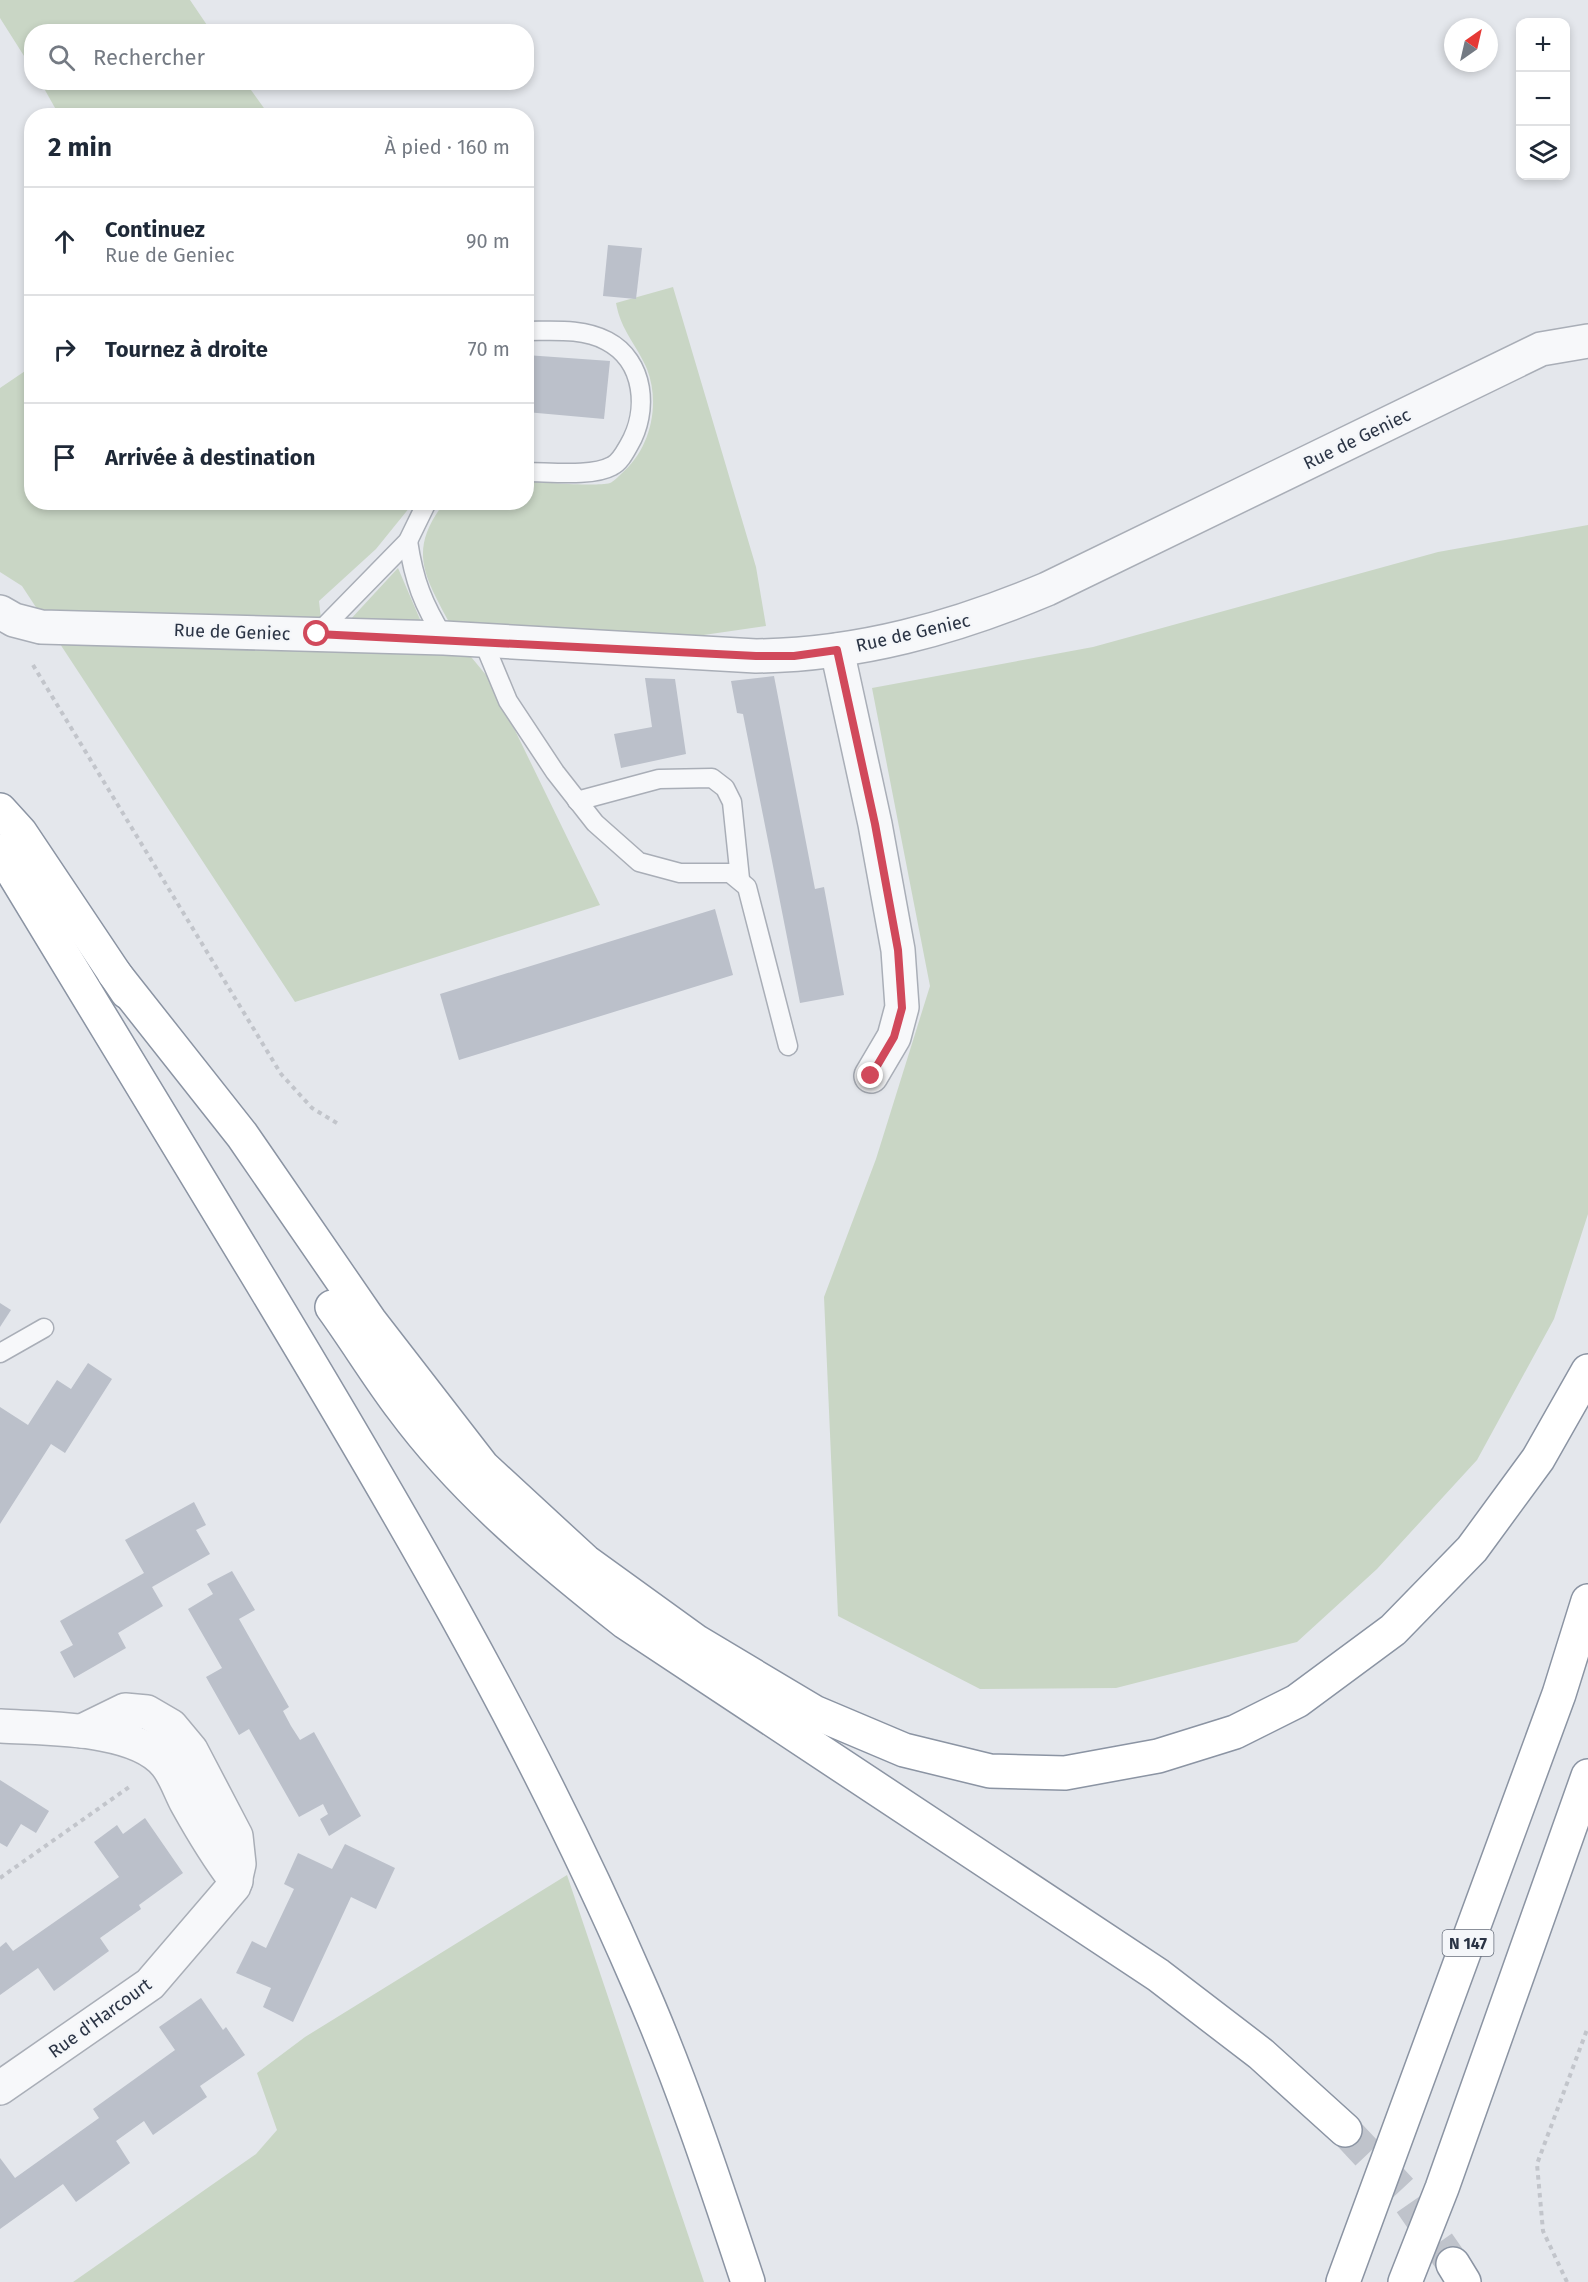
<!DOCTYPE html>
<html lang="fr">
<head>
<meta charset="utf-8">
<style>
	:root { --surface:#fff; --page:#f6f6f7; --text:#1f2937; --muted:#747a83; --line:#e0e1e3 }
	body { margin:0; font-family:"Fira Sans",sans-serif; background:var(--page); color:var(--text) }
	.controls { position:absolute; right:18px; top:18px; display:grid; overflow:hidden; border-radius:12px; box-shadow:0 3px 9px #0003 }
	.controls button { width:54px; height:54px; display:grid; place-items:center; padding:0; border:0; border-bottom:2px solid var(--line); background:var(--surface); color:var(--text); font:30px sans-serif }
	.compass { position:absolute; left:1444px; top:18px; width:54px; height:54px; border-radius:50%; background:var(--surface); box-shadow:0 3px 9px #0003; rotate:34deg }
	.stop { position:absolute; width:18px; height:18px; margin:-14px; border:4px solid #d1495b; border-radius:50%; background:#fff }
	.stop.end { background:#d1495b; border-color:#fff; box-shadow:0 2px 6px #0008 }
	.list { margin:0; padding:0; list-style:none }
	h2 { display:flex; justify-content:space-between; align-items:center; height:78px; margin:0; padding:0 24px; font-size:26px }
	h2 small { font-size:20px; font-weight:400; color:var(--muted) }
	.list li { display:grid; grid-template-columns:39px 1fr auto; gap:18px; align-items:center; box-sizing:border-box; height:108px; padding:0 24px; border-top:2px solid var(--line) }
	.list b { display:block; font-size:22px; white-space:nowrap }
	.list p { margin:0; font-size:20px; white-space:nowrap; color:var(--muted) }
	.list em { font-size:20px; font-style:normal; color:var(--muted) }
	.icon { flex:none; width:33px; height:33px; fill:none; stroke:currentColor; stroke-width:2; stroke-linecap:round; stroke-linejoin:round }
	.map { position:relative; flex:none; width:1588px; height:2282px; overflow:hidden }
	.search { position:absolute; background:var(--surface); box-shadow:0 3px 9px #0003; left:24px; top:24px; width:510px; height:66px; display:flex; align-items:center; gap:15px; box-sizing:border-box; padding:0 21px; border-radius:24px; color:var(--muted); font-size:22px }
	.panel { position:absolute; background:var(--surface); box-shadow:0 3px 9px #0003; left:24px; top:108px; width:510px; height:402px; border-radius:24px }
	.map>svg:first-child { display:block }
	.green { fill:#c9d6c5 }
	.building { fill:#bbc0ca }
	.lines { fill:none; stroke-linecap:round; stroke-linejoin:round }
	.highway-tunnel { stroke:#bfc3cb; stroke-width:33; stroke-dasharray:33 16; stroke-linecap:butt }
	.lane-casing { stroke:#a9aeb7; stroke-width:21 }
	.street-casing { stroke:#a9aeb7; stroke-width:36 }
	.highway-casing { stroke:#8b94a3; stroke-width:36 }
	.path { stroke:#c2c5cb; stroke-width:4; stroke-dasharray:4.5 4.5; stroke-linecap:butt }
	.lane { stroke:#f7f8fa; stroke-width:18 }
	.street { stroke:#f7f8fa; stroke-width:33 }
	.highway { stroke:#fff; stroke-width:33 }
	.route { stroke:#d1495b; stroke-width:8 }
	.labels { text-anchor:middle; stroke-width:4.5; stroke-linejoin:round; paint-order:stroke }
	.shield { fill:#f4f6f9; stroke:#676e7b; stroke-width:1.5 }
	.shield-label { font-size:16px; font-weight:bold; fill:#2b3445 }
	.street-label { font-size:18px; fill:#2b3445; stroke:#f4f6f9 }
</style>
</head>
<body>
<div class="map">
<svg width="1588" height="2282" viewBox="0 0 1588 2282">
	<rect width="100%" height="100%" fill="#e4e7ec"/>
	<g class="green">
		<path d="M0,0h190l21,31 -179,1 -1,35 -31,-49z"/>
		<path d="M41,83h205l23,32h-210z"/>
		<path d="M673,287l83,280 10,59 -83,12 -234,-16c-25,-47 -41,-72 -5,-119l82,-1 1,-20c18,0 68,5 83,1 3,-1 8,-6 11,-9 29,-24 40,-69 26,-105 -10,-24 -26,-38 -31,-66z"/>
		<path d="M31,367l1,135 376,1 2,4 -34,42 -57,52 4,36 144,15 24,29 109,224 -305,97 -273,-416 -22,-14v-184z"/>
		<path d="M1588,525v689l-34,105 -77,141 -100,109 -80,73 -181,46 -136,1 -142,-73 -14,-319 52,-138 54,-173 -58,-298 221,-41 345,-95z"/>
		<path d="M398,568l24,56 -73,-3z"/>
		<path d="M567,1875l137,407h-631l183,-128 21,-24 -20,-57 48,-36z"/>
	</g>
	<g class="building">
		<path d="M608,245l34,3 -6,51 -33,-3z"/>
		<path d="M526,355l84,6 -6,58 -78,-7z"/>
		<path d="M774,676l41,213 9,-2 20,108 -44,8 -57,-289 -6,-1 -6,-32z"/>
		<path d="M645,678l30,1 11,75 -65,14 -7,-34 38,-7z"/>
		<path d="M715,909l18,66 -274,85 -19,-66z"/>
		<path d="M0,1303l11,7 -11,17z"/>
		<path d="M88,1363l24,16 -47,74 -14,-9 -51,80v-117l28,18 29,-45 14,9z"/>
		<path d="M194,1502l12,23 -10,5 14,24 -58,33 11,19 -45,27 8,15 -52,30 -14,-26 13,-7 -13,-24 84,-48 -19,-33z"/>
		<path d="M232,1571l23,39 -16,9 50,88 -6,4 8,15 9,14 14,-8 47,84 -32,20 -9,-17 8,-5 -5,-10 -24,13 -50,-88 -10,6 -33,-58 16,-9 -34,-59 25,-15 -6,-10z"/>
		<path d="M0,1780l49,31 -13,22 -15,-9 -14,23 -7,-4z"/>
		<path d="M145,1818l38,55 -44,32 2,4 -41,29 9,13 -55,40 -16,-23 -38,27v-48l6,-5 7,9 106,-74 -25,-35 23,-17 6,9z"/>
		<path d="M345,1844l50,24 -19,41 -25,-12 -58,125 -30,-15 8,-19 -35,-15 16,-32 14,7 28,-59 -10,-5 14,-31 34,16z"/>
		<path d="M201,1998l22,32 3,-3 19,28 -45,31 7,11 -54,38 -9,-14 -28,20 14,22 -54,39 -13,-18 -63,45v-71l15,20 84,-60 -6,-9 82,-59 -16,-23z"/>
	</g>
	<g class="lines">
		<path class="highway-tunnel" d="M1345,2130l57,61 51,73"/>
		<defs>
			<g id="lane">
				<path d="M526,331c27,0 57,-3 81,10 38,20 42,70 22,104 -4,7 -9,17 -17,21 -20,11 -62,6 -86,6"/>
				<path d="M408,541c6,40 15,63 36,97"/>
				<path d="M317,634l91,-93 19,-39"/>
				<path d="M483,641l25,60 47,71 40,51 44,39 41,11h50l17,14 41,159"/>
				<path d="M577,801l82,-22 53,-1 13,10 7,14 8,77"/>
				<path d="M0,1353l44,-25"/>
			</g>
			<g id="street">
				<path d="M0,612l14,8 27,7 403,11 312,18c102,-1 198,-28 291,-67l494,-240 47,-8"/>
				<path d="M837,650l38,174 23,126 4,57 -8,30 -23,39"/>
				<path d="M0,1726c45,3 135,0 166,38 9,11 14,27 21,40 15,27 30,52 49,77"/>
				<path d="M0,2088l150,-104 84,-98 5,-22 -3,-28 -45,-86 -20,-24 -24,-14 -22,-2 -43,21"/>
			</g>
			<g id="highway">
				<path d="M0,810l20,22 107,160"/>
				<path d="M0,851c84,139 169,278 253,417 139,230 276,462 383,709 44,99 78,202 112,305"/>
				<path d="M114,973l128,162 128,186 113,146 102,94 112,81 117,70 90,38 86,21 75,2 93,-17 77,-24 62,-31 96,-71 79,-81 66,-90 50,-88"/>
				<path d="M332,1307c24,33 45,68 70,101 62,84 142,150 223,214l533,353 103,79 84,76"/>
				<path d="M1453,2264l11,18"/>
				<path d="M1343,2282l216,-588 29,-93"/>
				<path d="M1405,2282l37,-94 146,-412"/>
			</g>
		</defs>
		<use href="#lane" class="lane-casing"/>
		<use href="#street" class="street-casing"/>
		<use href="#highway" class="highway-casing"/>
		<g class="path">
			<path d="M33,665l248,409 31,34 28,17"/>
			<path d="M0,1878l132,-93"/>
			<path d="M1567,2282l-24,-51 -6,-67 51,-137"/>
		</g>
		<use href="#lane" class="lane"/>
		<use href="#street" class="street"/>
		<use href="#highway" class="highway"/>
	</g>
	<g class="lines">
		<path class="route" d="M317,634l439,22h38l43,-6 38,174 23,126 4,58 -8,29 -23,39"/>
	</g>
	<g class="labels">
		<rect class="shield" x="1442.5" y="1930" width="51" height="26" rx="4.5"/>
		<g class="shield-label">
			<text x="1468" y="1949">N 147</text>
		</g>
		<g class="street-label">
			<text transform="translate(1357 439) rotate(-26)" y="6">Rue de Geniec</text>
			<text transform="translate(232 632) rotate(2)" y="6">Rue de Geniec</text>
			<text transform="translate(913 633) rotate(-13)" y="6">Rue de Geniec</text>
			<text transform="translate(100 2018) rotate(-36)" y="6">Rue d'Harcourt</text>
		</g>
	</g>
</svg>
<div class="controls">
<button>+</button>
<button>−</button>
<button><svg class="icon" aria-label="layers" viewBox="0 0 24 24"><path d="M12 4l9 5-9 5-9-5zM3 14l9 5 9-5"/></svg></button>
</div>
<svg class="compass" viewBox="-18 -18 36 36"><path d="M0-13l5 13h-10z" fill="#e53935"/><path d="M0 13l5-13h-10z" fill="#747a83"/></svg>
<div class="stop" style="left:317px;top:634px"></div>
<div class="stop end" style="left:871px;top:1076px"></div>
<div class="search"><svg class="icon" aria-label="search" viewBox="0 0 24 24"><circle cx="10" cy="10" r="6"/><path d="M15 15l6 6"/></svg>Rechercher</div>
<section class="panel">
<h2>2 min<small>À pied · 160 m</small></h2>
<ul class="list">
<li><svg class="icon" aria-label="ahead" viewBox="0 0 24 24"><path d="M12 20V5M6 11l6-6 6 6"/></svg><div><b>Continuez</b><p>Rue de Geniec</p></div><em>90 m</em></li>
<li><svg class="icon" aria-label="right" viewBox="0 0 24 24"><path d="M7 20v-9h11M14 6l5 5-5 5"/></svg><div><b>Tournez à droite</b></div><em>70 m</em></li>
<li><svg class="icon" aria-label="arrive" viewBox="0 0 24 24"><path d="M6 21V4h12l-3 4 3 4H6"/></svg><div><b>Arrivée à destination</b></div></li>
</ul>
</section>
</div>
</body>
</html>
